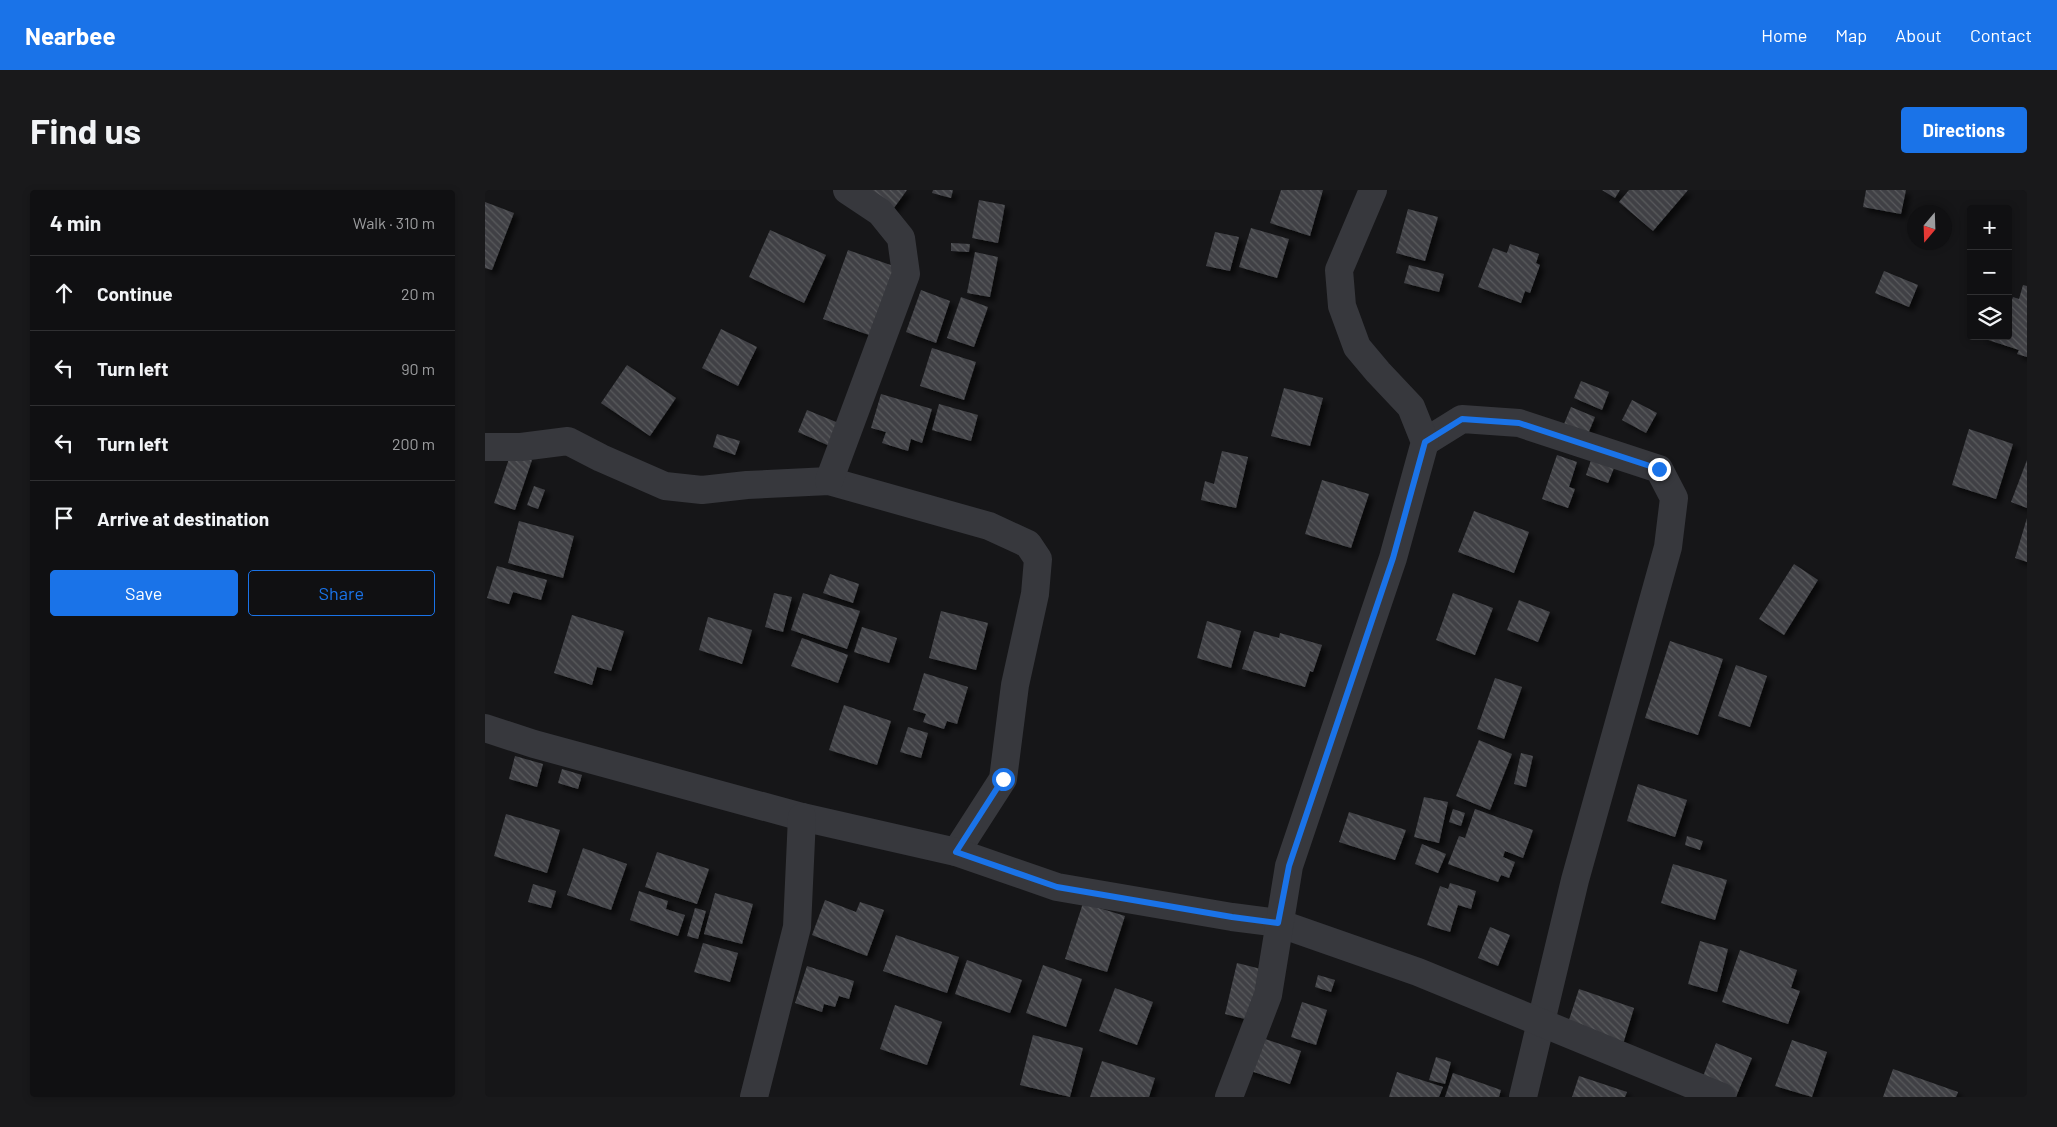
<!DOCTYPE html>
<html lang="en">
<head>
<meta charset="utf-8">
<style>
	:root { --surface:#101012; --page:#19191b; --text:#f1f3f6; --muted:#9c9d9f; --line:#303032; --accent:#1a73e8 }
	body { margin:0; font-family:Barlow,sans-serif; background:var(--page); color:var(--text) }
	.controls { position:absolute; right:15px; top:15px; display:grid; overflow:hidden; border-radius:5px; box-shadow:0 2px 8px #0003 }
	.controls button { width:45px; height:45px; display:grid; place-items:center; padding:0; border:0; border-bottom:1px solid var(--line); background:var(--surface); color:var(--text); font:25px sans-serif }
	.compass { position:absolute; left:1422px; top:15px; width:45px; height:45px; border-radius:50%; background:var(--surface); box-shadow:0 2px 8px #0003; rotate:199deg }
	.stop { position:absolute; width:15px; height:15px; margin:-11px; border:4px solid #1a73e8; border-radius:50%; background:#fff }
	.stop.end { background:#1a73e8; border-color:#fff; box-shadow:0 1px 5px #0008 }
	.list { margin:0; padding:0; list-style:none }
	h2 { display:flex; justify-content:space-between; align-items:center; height:65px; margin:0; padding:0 20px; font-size:21px }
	h2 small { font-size:16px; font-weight:400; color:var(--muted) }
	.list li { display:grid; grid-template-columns:32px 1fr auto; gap:15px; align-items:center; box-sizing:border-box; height:75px; padding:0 20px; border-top:1px solid var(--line) }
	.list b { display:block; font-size:19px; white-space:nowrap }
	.list em { font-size:16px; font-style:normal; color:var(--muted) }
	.actions { display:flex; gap:10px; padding:15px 20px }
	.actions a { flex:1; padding:11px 0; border:1px solid var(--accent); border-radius:5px; text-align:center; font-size:18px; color:var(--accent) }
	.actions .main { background:var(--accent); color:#fff }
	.icon { flex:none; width:28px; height:28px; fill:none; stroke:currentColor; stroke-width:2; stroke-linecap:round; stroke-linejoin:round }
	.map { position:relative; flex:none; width:1542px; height:907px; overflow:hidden; border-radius:5px }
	header { display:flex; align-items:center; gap:30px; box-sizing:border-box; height:70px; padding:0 25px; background:var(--accent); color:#fff }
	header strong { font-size:24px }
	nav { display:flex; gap:28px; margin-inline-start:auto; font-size:18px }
	.intro { display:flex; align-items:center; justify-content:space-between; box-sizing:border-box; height:120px; padding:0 30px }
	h1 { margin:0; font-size:35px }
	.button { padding:12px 22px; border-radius:5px; background:var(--accent); color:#fff; font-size:18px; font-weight:700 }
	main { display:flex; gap:30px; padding:0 30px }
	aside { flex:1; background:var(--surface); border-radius:5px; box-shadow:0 2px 8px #0003 }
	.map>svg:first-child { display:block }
	.building { fill:url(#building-back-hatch); filter:url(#shadow) }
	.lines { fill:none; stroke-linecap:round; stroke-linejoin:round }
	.minor { stroke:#37383d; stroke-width:28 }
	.route { stroke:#1a73e8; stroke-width:6 }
</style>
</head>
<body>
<header>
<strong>Nearbee</strong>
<nav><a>Home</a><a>Map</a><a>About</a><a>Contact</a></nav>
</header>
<div class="intro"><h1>Find us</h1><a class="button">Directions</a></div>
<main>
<aside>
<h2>4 min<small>Walk · 310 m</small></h2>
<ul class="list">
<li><svg class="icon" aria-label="ahead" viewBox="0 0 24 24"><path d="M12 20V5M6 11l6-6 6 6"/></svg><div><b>Continue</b></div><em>20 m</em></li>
<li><svg class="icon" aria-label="left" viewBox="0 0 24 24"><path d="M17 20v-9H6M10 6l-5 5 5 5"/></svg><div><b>Turn left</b></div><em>90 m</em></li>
<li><svg class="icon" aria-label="left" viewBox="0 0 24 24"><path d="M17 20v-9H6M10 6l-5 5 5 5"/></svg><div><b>Turn left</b></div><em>200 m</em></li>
<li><svg class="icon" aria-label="arrive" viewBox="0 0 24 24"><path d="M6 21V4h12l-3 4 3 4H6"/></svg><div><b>Arrive at destination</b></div></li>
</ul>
<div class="actions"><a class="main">Save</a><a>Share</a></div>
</aside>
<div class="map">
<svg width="1542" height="907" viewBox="0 0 1542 907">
	<defs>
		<pattern id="building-back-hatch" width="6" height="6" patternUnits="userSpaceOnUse" patternTransform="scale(1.25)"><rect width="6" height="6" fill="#404145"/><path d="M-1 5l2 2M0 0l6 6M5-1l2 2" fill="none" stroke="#595a5e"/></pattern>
		<filter id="shadow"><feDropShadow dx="4.5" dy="4.5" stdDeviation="2.5" flood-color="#0009"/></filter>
	</defs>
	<rect width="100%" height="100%" fill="#161618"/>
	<g class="building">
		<path d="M376,0h46l-16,22z"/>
		<path d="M448,0h20l-2,8 -19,-5z"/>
		<path d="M796,0h42l-13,46 -40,-13z"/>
		<path d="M1117,0h18l-5,8z"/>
		<path d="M1144,0h59l-35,41 -34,-29z"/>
		<path d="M1381,0h40l-5,24 -38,-7z"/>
		<path d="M494,10l26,5 -7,38 -26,-5z"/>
		<path d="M0,12l29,11 -22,57 -7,-2z"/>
		<path d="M923,19l30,8 -13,44 -29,-8z"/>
		<path d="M766,38l38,11 -12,39 -38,-11z"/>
		<path d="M285,40l56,25 -22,48 -55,-26z"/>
		<path d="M730,42l24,5 -9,34 -24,-5z"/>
		<path d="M466,53l19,1 -1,8 -18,-1z"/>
		<path d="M1025,54l29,10 -3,9 4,2 -10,28 -5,-2 -4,12 -43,-16 15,-39 14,5z"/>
		<path d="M363,60l51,18 -24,69 -52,-18z"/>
		<path d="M490,62l23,5 -8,40 -23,-4z"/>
		<path d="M924,75l35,9 -5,18 -35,-9z"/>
		<path d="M1399,81l34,14 -9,22 -34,-14z"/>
		<path d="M1538,95l4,1v71l-10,-3 2,-4 -40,-13 29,-1v-25l5,-14 6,2z"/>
		<path d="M436,100l29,11 -14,42 -30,-11z"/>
		<path d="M476,107l27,10 -14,40 -27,-9z"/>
		<path d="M236,139l36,18 -19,39 -36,-18z"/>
		<path d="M447,158l44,14 -12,38 -44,-14z"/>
		<path d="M142,175l49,33 -26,38 -49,-33z"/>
		<path d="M1096,191l28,11 -7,18 -28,-12z"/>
		<path d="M799,198l39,10 -13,48 -39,-10z"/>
		<path d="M396,204l51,15 -10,34 -11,-4 -3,12 -26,-8 4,-11 -15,-4z"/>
		<path d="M1147,210l25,13 -11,20 -24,-13z"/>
		<path d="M454,214l39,11 -7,26 -39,-11z"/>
		<path d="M1086,217l24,10 -7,17 -24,-10z"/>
		<path d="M322,220l34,14 -9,23 -34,-15z"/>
		<path d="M1484,239l44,15 -17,55 -44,-14z"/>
		<path d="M232,244l23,7 -5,14 -22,-8z"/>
		<path d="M737,261l26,6 -12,51 -35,-8 4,-19 9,3z"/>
		<path d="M26,263l21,7 -17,50 -21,-7z"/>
		<path d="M1072,265l20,7 -8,25 6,2 -7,19 -26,-9z"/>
		<path d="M1106,270l23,8 -6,15 -22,-8z"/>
		<path d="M1542,270v48l-16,-6z"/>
		<path d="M837,290l47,14 -18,54 -46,-14z"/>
		<path d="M49,296l11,4 -7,19 -11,-4z"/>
		<path d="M989,321l55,21 -15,41 -56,-21z"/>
		<path d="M1542,328v44l-12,-4z"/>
		<path d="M34,331l55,15 -11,42 -55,-15z"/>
		<path d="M1309,374l24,16 -34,55 -25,-16z"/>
		<path d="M12,376l50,14 -6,20 -28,-8 -4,12 -22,-6z"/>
		<path d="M345,384l29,10 -6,19 -30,-10z"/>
		<path d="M289,403l18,4 -9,35 -18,-5z"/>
		<path d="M318,403l57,18 -13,38 -56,-19z"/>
		<path d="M968,403l40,15 -18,47 -39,-15z"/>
		<path d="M1034,410l31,12 -12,30 -31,-12z"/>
		<path d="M456,421l47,12 -12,47 -47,-12z"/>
		<path d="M87,425l52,16 -13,40 -14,-4 -5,18 -38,-12z"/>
		<path d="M223,427l44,13 -10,34 -43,-14z"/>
		<path d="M722,431l34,10 -10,37 -34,-10z"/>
		<path d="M377,437l35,11 -8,25 -35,-11z"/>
		<path d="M769,441l25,7 1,-5 42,12 -9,27 -3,-1 -5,16 -63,-18z"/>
		<path d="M317,448l46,17 -10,28 -47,-17z"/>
		<path d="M1185,451l53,18 -25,76 -53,-17z"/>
		<path d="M1251,475l31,11 -17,51 -32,-11z"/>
		<path d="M439,483l44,14 -11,37 -10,-3 -3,8 -21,-7 3,-8 -13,-4z"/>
		<path d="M1010,488l27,9 -18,52 -27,-10z"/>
		<path d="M359,515l47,16 -14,44 -48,-15z"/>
		<path d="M423,537l20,6 -7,25 -21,-6z"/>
		<path d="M994,550l33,14 -22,56 -34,-14z"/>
		<path d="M1036,563l12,3 -7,31 -12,-3z"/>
		<path d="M30,566l28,8 -6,23 -28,-8z"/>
		<path d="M77,579l20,6 -4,14 -20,-6z"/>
		<path d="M1153,594l49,16 -12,37 -48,-16z"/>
		<path d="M939,607l24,5 -9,41 -25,-6z"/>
		<path d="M968,619l12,4 -4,13 -12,-4z"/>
		<path d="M990,619l58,21 -10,28 -18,-7 -2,6 12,5 -6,16 -8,-3 -3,7 -50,-18 11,-28 6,2z"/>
		<path d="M864,622l57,18 -11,30 -56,-18z"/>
		<path d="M21,624l54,16 -13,43 -53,-17z"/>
		<path d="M1202,646l16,5 -3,9 -15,-5z"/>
		<path d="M937,654l24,10 -8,19 -23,-9z"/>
		<path d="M98,658l44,16 -16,46 -44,-15z"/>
		<path d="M172,662l52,17 -12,35 -52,-17z"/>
		<path d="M1188,674l54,16 -12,40 -54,-17z"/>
		<path d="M965,693l26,8 -5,18 -13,-4 -8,27 -23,-7 13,-39 8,3z"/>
		<path d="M48,694l23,7 -5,17 -23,-6z"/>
		<path d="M154,701l29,10 -2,8 19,6 -7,21 -48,-16z"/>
		<path d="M230,703l38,11 -11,40 -38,-10z"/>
		<path d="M340,710l31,12 4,-10 24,8 -17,46 -55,-21z"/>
		<path d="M598,713l42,13 -18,56 -42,-13z"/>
		<path d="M210,718l11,3 -8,28 -11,-3z"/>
		<path d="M1005,737l20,8 -12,31 -20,-8z"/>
		<path d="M411,745l63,22 -12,36 -64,-22z"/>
		<path d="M1215,751l28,8 -11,43 -29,-8z"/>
		<path d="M218,753l35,10 -8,29 -36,-10z"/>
		<path d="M1255,760l57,20 -6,18 9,3 -12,33 -66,-22z"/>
		<path d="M482,770l55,20 -12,33 -55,-19z"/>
		<path d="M752,773l24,6 -12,51 -24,-6z"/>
		<path d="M558,775l39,14 -16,48 -40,-14z"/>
		<path d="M322,776l47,15 -5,18 -10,-3 -4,11 -11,-3 -2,8 -27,-9z"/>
		<path d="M833,785l17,5 -4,12 -16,-5z"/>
		<path d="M630,798l38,14 -16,43 -38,-14z"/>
		<path d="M1094,799l55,19 -11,36 -56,-18z"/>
		<path d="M817,812l25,8 -11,35 -25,-8z"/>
		<path d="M410,815l47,17 -15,43 -47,-16z"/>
		<path d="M765,844l51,17 -11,33 -51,-17z"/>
		<path d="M548,845l50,13 -13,49 -50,-12z"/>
		<path d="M1307,850l35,12 -15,45 -37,-11z"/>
		<path d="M1231,853l36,15 -16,39 -36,-13z"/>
		<path d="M951,867l15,5 -6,22 -16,-4z"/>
		<path d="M617,871l53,17 -6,19h-59z"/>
		<path d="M1408,879l65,23 -2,5h-73z"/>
		<path d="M912,882l46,15 -4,10h-50z"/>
		<path d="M968,883l48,17 -2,7h-54z"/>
		<path d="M1094,886l48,16 -2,5h-53z"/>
	</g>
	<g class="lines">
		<g class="minor">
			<path d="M940,252l37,-23 57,4 140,46 15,29 -6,49 -93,333 -52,217"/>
			<path d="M0,257h36l47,-6 33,17 64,28 37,4 45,-5 82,-4 160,45 39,18 10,15 -3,35 -20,91 -12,94 -47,73"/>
			<path d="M344,291l77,-207 -5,-36 -21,-26 -33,-22"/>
			<path d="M0,538l49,16 268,73 154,35 101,35 175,30 46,6 140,49 304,125"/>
			<path d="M269,907l43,-170 5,-110"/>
			<path d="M744,907l39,-102 21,-129 104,-308 32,-116 -14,-35 -33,-35 -21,-25 -15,-41 -3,-36 34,-80"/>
		</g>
	</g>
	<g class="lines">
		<path class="route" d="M518,589l-47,73 101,35 175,30 46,6 11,-57 104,-308 32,-116 37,-23 57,4 140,46"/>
	</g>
</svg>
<div class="controls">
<button>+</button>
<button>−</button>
<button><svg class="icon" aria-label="layers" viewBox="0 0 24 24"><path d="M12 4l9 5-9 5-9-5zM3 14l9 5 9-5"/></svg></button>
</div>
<svg class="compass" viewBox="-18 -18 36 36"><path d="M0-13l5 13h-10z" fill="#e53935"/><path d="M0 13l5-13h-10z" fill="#9c9d9f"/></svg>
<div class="stop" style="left:518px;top:589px"></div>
<div class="stop end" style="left:1174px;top:279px"></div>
</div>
</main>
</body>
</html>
